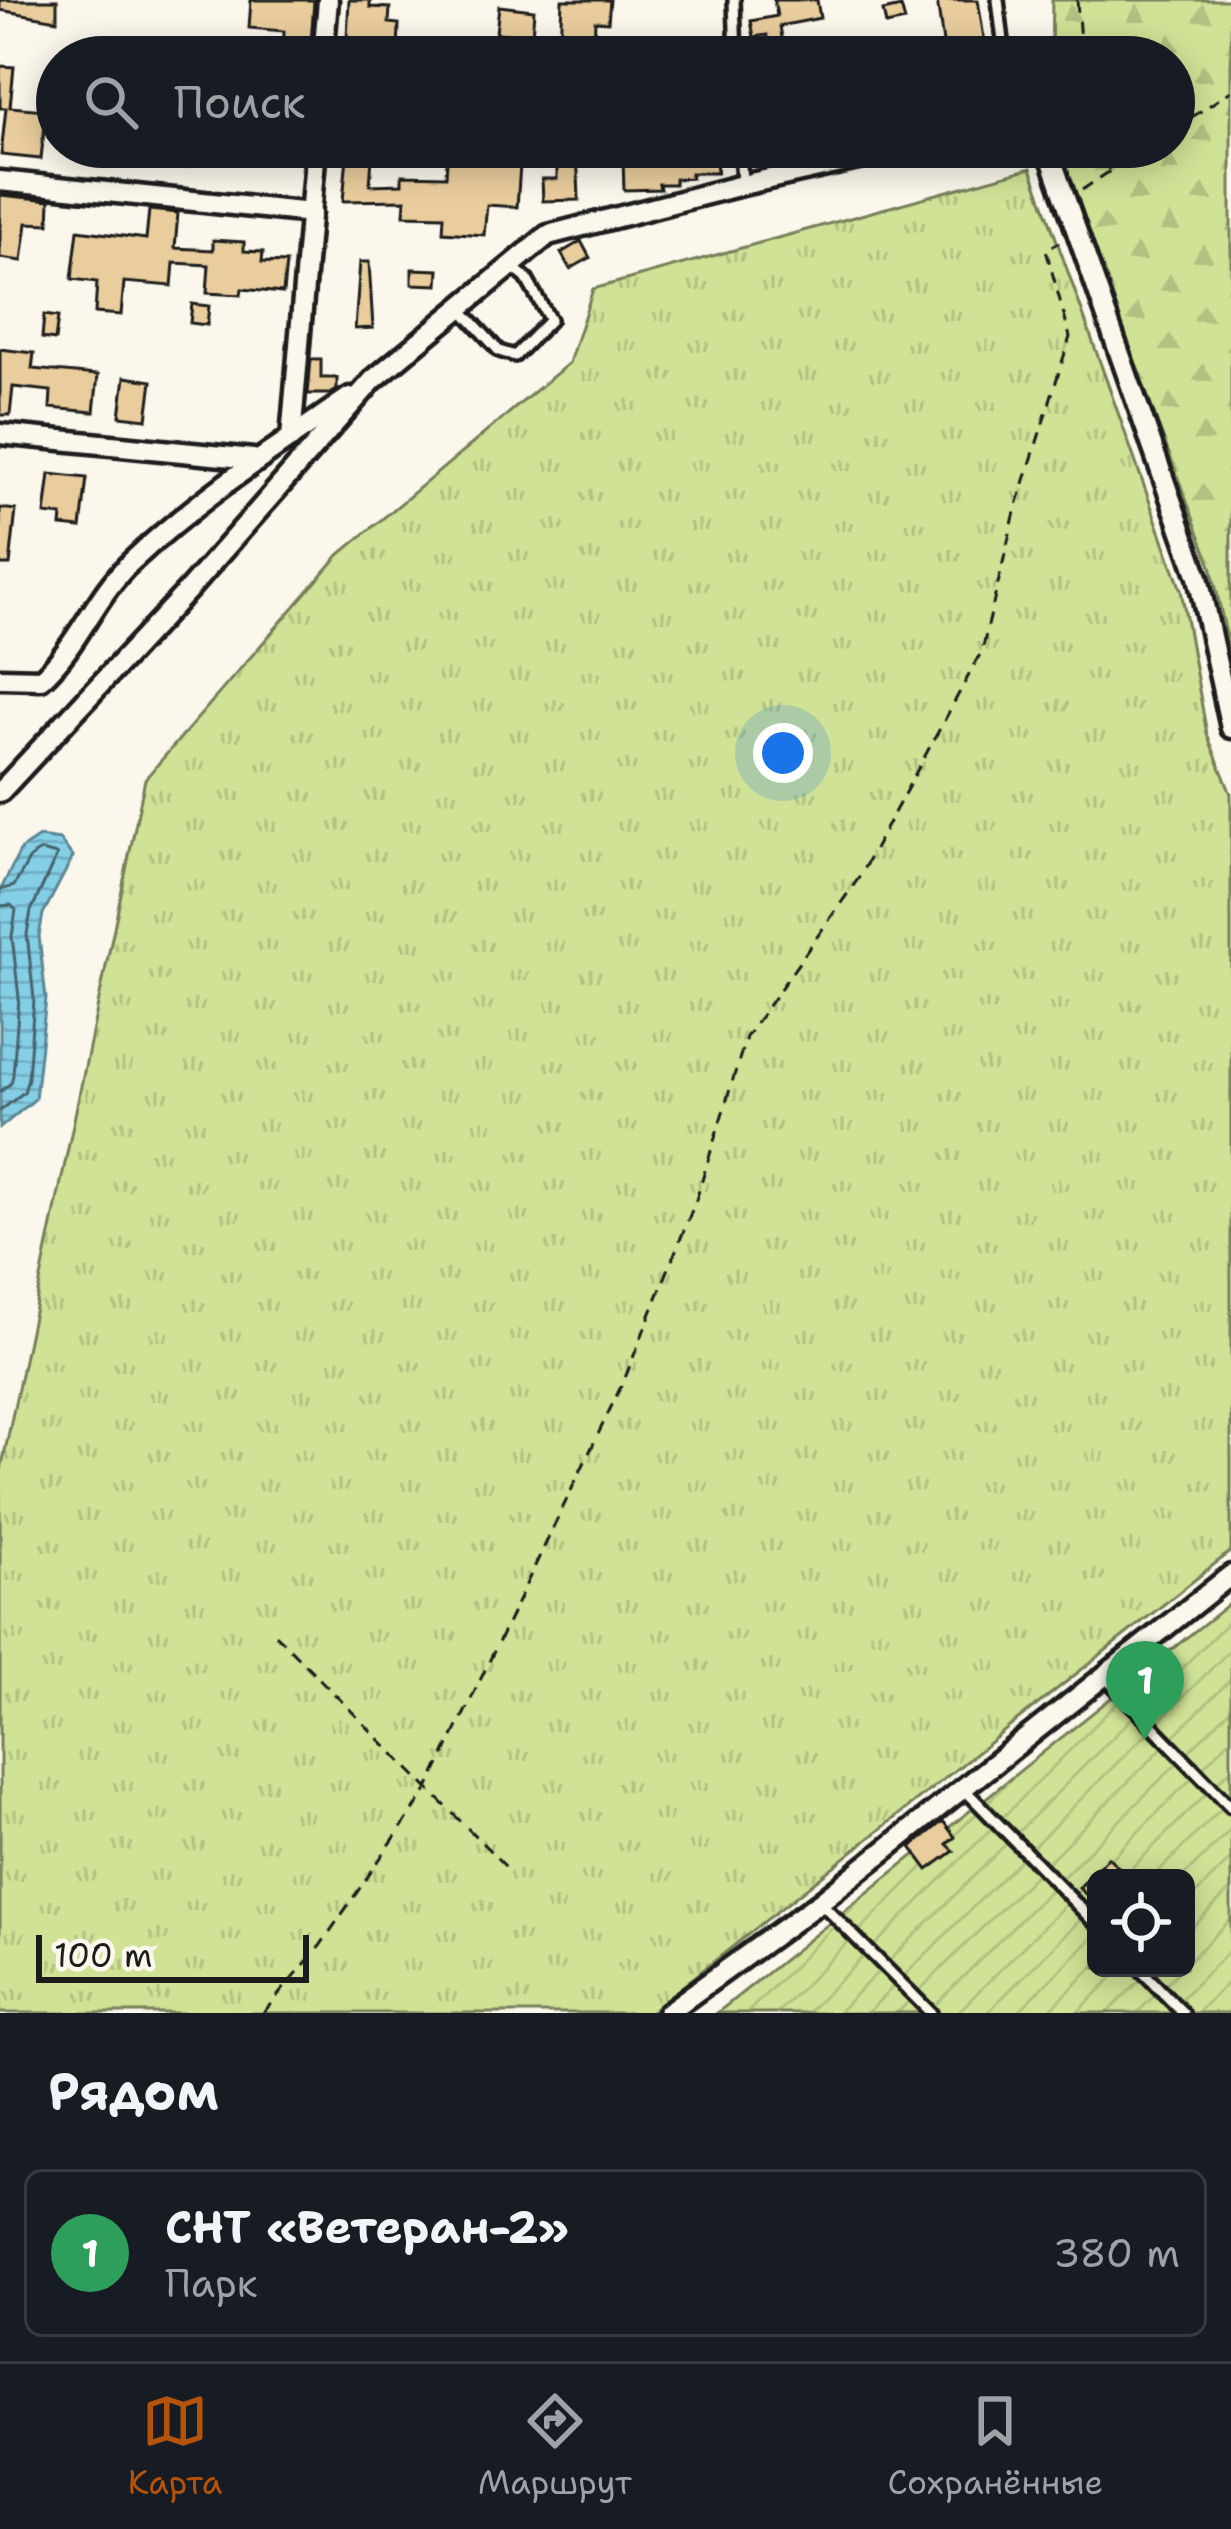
<!DOCTYPE html>
<html lang="ru">
<head>
<meta charset="utf-8">
<style>
	:root { --surface:#171b24; --page:#20242c; --text:#f1f3f6; --muted:#9ea1a6; --line:#363941; --accent:#b45309 }
	body { margin:0; font-family:"Shantell Sans",sans-serif; background:var(--page); color:var(--text) }
	.controls { position:absolute; right:36px; bottom:36px; display:grid; overflow:hidden; border-radius:18px; box-shadow:0 6px 30px #0003 }
	.controls button { width:108px; height:108px; display:grid; place-items:center; padding:0; border:0; border-bottom:3px solid var(--line); background:var(--surface); color:var(--text); font:60px sans-serif }
	.scale { position:absolute; left:36px; bottom:30px; width:273px; box-sizing:border-box; padding-left:12px; border:6px solid #1c1c1c; border-top:0; font-size:33px; line-height:42px; white-space:nowrap; color:#1c1c1c; -webkit-text-stroke:9px #fbf7ec; paint-order:stroke }
	.you { position:absolute; left:783px; top:753px; width:42px; height:42px; margin:-30px; border:9px solid #fff; border-radius:50%; background:#1a73e8; box-shadow:0 0 0 18px #1a73e833 }
	.badge { display:grid; place-items:center; width:78px; height:78px; border-radius:50%; background:var(--accent); color:#fff; font-size:39px; font-weight:700 }
	.pin { position:absolute; translate:-50% -99px; filter:drop-shadow(0 3px 6px #0008) }
	.pin::after { content:''; position:absolute; top:63px; width:42px; height:36px; background:inherit; clip-path:polygon(0 0,100% 0,50% 100%) }
	.list { margin:0; padding:0; list-style:none }
	h2 { display:flex; justify-content:space-between; align-items:center; height:156px; margin:0; padding:0 48px; font-size:51px }
	h2 small { font-size:39px; font-weight:400; color:var(--muted) }
	.list li { display:grid; grid-template-columns:78px 1fr auto; gap:36px; align-items:center; box-sizing:border-box; height:168px; margin:0 24px 24px; padding:0 24px; border:3px solid var(--line); border-radius:18px }
	.list b { display:block; font-size:45px; white-space:nowrap }
	.list p { margin:0; font-size:39px; white-space:nowrap; color:var(--muted) }
	.list em { font-size:39px; font-style:normal; color:var(--muted) }
	.icon { flex:none; width:66px; height:66px; fill:none; stroke:currentColor; stroke-width:2; stroke-linecap:round; stroke-linejoin:round }
	.map { position:relative; flex:none; width:1231px; height:2013px; overflow:hidden }
	.search { position:absolute; background:var(--surface); box-shadow:0 6px 30px #0003; left:36px; right:36px; top:36px; height:132px; display:flex; align-items:center; gap:30px; box-sizing:border-box; padding:0 42px; border-radius:66px; color:var(--muted); font-size:45px }
	.sheet { height:348px; background:var(--surface) }
	nav { display:flex; justify-content:space-around; align-items:center; box-sizing:border-box; height:168px; border-top:3px solid var(--line); background:var(--surface); font-size:33px; color:var(--muted) }
	nav a { display:grid; justify-items:center; gap:6px }
	nav .on { color:var(--accent) }
	.map>svg:first-child { display:block }
	.grass { fill:url(#grass-tufts); stroke:#767f59; stroke-width:3 }
	.forest { fill:url(#forest-firs); stroke:#767f59; stroke-width:3 }
	.garden { fill:url(#garden-furrows); stroke:#767f59; stroke-width:3; fill-rule:evenodd }
	.water { fill:url(#water-rules); stroke:#5b8795; stroke-width:3 }
	.lines { fill:none; stroke-linecap:round; stroke-linejoin:round }
	.shore { stroke:#46646d; stroke-width:3 }
	.building { fill:#e9cd9d; stroke:#1c1c1c; stroke-width:3 }
	.service-casing { stroke:#1c1c1c; stroke-width:18 }
	.minor-casing { stroke:#1c1c1c; stroke-width:27 }
	.path { stroke:#1c1c1c; stroke-width:3; stroke-dasharray:12 9; stroke-linecap:butt }
	.service { stroke:#fbf7ec; stroke-width:9 }
	.minor { stroke:#fbf7ec; stroke-width:18 }
</style>
</head>
<body>
<div class="map">
<svg width="1231" height="2013" viewBox="0 0 1231 2013">
	<defs>
		<pattern id="grass-tufts" width="24" height="20" patternUnits="userSpaceOnUse" patternTransform="scale(3)"><rect width="24" height="20" fill="#d0e296"/><path d="M3 7l-1-3M5 7V3M7 7l1-3M15 17l-1-3M17 17v-4M19 17l1-3" fill="none" stroke="#b2c181"/></pattern>
		<pattern id="forest-firs" width="22" height="20" patternUnits="userSpaceOnUse" patternTransform="scale(3)"><rect width="22" height="20" fill="#d0e296"/><path d="M5 1l3.5 6h-7zM16 11l3.5 6h-7z" fill="#b2c181"/></pattern>
		<pattern id="garden-furrows" width="10" height="10" patternUnits="userSpaceOnUse" patternTransform="scale(3)"><rect width="10" height="10" fill="#d0e296"/><path d="M-1 1l2-2M0 10L10 0M9 11l2-2" fill="none" stroke="#b2c181"/></pattern>
		<pattern id="water-rules" width="6" height="5" patternUnits="userSpaceOnUse" patternTransform="scale(3)"><rect width="6" height="5" fill="#85cfe6"/><path d="M0 2.5h6" fill="none" stroke="#72b1c5"/></pattern>
	</defs>
	<rect width="100%" height="100%" fill="#fbf7ec"/>
	<filter id="ink" filterUnits="userSpaceOnUse"><feTurbulence type="fractalNoise" baseFrequency=".00833" numOctaves="2"/><feDisplacementMap in="SourceGraphic" scale="24" xChannelSelector="R" yChannelSelector="G"/><feConvolveMatrix kernelMatrix="1 2 1 2 8 2 1 2 1" color-interpolation-filters="sRGB"/></filter>
	<g filter="url(#ink)">
		<path class="grass" d="M1031,168l150,422 26,144 24,60v757l-582,462h-649v-538l145,-696 194,-224 230,-192 24,-74z"/>
		<path class="forest" d="M1052,0h179v657l-20,-91 -157,-419h120v-90h-123z"/>
		<path class="garden" d="M1231,1602v411h-514zM1096,1878h90v90h-90z"/>
		<path class="water" d="M39,837l21,3 13,17 -30,57 -4,22 7,63 -11,100 -35,29v-237l21,-42z"/>
		<g class="lines">
			<g class="shore">
				<path d="M0,890l14,-4 16,-28 10,-7 17,4 -26,56 -4,23 7,65 -6,79 -4,14 -24,19"/>
				<path d="M0,906l11,-1 5,5 -4,26 7,62 -6,77 -2,8 -11,9"/>
			</g>
		</g>
		<g class="building">
			<path d="M0,0h57v20l-57,-10z"/>
			<path d="M251,0h63l-4,57h-27l1,-26 -35,-3z"/>
			<path d="M349,0h21v7l20,1 -1,15 10,1 -1,28h-10v5h-42z"/>
			<path d="M562,0h48l-2,22 -13,-1 -1,24 -34,-1z"/>
			<path d="M774,0h43l3,18 -40,8 5,29 -15,2 -3,-22 -13,2 -3,-16 26,-5z"/>
			<path d="M937,0h41l8,51 -18,6h-23z"/>
			<path d="M499,6l35,4 -2,26 -36,-3z"/>
			<path d="M901,7l4,14 -19,4 -3,-14z"/>
			<path d="M0,66l14,1 -4,40 36,3 -5,49 -40,-4 5,-47h-6z"/>
			<path d="M153,147h38l-2,20 -38,-3z"/>
			<path d="M448,147l73,4 -4,56 -30,-2 -3,30 -41,-3 1,-16 -40,-1 1,-15 -62,1 4,-45 25,2 -2,27 32,-1v-9l44,1z"/>
			<path d="M557,147h20l2,53 -36,1 -1,-22h15z"/>
			<path d="M623,159h93l1,14h-26v5l-16,1v5h-16l1,5 -36,1z"/>
			<path d="M0,195l50,5 -1,24 -22,-1 -5,38 -22,-3z"/>
			<path d="M149,210l29,3 -3,35 38,2v-10l31,2v9l19,1 -1,10 24,1 -3,30 -41,-4 -1,6 -34,-2 2,-28 -35,-2 -2,23 -48,-4 -3,33 -26,-2 2,-31 -25,-3 6,-49 68,9z"/>
			<path d="M581,241l9,17 -20,11 -9,-16z"/>
			<path d="M360,262h9l4,66 -18,1z"/>
			<path d="M412,269l27,1 -1,15 -26,-1z"/>
			<path d="M192,304l17,2 -2,19 -17,-2z"/>
			<path d="M44,315l14,2 -3,23 -13,-2z"/>
			<path d="M0,349l34,4 -2,16 66,6 -4,37 -44,-4 1,-17 -38,-4 -3,28h-10z"/>
			<path d="M311,359h10v19h16v12l-7,4h-22z"/>
			<path d="M125,377l27,4 -5,38 -27,-3z"/>
			<path d="M50,474l37,4 -6,50 -20,-2 1,-10 -17,-2z"/>
			<path d="M0,508l16,2 -6,55h-10z"/>
			<path d="M943,1821l12,16 -8,7 7,7 -26,19 -17,-23z"/>
			<path d="M1108,1857l22,21h-34v26l-17,-16z"/>
		</g>
		<g class="lines">
			<defs>
				<g id="service">
					<path d="M734,0l2,57"/>
					<path d="M998,0l7,57"/>
					<path d="M740,147l2,38"/>
					<path d="M460,308l39,43 16,5 35,-36 -24,-42 -15,-12"/>
					<path d="M1103,1675l128,132"/>
					<path d="M963,1788l133,136"/>
					<path d="M820,1902l111,111"/>
					<path d="M1139,1968l44,45"/>
				</g>
				<g id="minor">
					<path d="M323,57l5,-57"/>
					<path d="M1041,147l9,8 148,422 33,151"/>
					<path d="M0,181l311,32"/>
					<path d="M0,434l253,25"/>
					<path d="M291,438l25,-291"/>
					<path d="M0,678l41,1c37,-33 54,-83 89,-116 69,-65 143,-113 220,-166"/>
					<path d="M0,792l189,-203 184,-209 175,-145 194,-50 170,-38"/>
					<path d="M667,2013l153,-111 411,-327"/>
				</g>
			</defs>
			<use href="#service" class="service-casing"/>
			<use href="#minor" class="minor-casing"/>
			<g class="path">
				<path d="M1077,0l4,57"/>
				<path d="M1174,129l57,-38"/>
				<path d="M1100,147l9,23"/>
				<path d="M1082,190l64,-43"/>
				<path d="M275,1634l232,234"/>
				<path d="M263,2013l57,-67 108,-157 197,-411 71,-178 50,-163 112,-158 124,-228 33,-139 55,-175 -24,-87 13,-8"/>
			</g>
			<use href="#service" class="service"/>
			<use href="#minor" class="minor"/>
		</g>
	</g>
</svg>
<div class="controls">
<button><svg class="icon" aria-label="locate" viewBox="0 0 24 24"><circle cx="12" cy="12" r="6"/><path d="M12 2v4M12 18v4M2 12h4M18 12h4"/></svg></button>
</div>
<div class="scale">100 m</div>
<div class="you"></div>
<div class="pin badge" style="left:1145px;top:1740px;background:#2e9e5b">1</div>
<div class="search"><svg class="icon" aria-label="search" viewBox="0 0 24 24"><circle cx="10" cy="10" r="6"/><path d="M15 15l6 6"/></svg>Поиск</div>
</div>
<section class="sheet">
<h2>Рядом<small></small></h2>
<ul class="list">
<li><span class="badge" style="background:#2e9e5b">1</span><div><b>СНТ «Ветеран-2»</b><p>Парк</p></div><em>380 m</em></li>
</ul>
</section>
<nav>
<a class="on"><svg class="icon" aria-label="map" viewBox="0 0 24 24"><path d="M3 6l6-2 6 2 6-2v14l-6 2-6-2-6 2zM9 4v14M15 6v14"/></svg>Карта</a>
<a><svg class="icon" aria-label="directions" viewBox="0 0 24 24"><path d="M12 3l9 9-9 9-9-9zM9 14v-3h6M13 9l2 2-2 2"/></svg>Маршрут</a>
<a><svg class="icon" aria-label="saved" viewBox="0 0 24 24"><path d="M7 4h10v16l-5-4-5 4z"/></svg>Сохранённые</a>
</nav>
</body>
</html>
